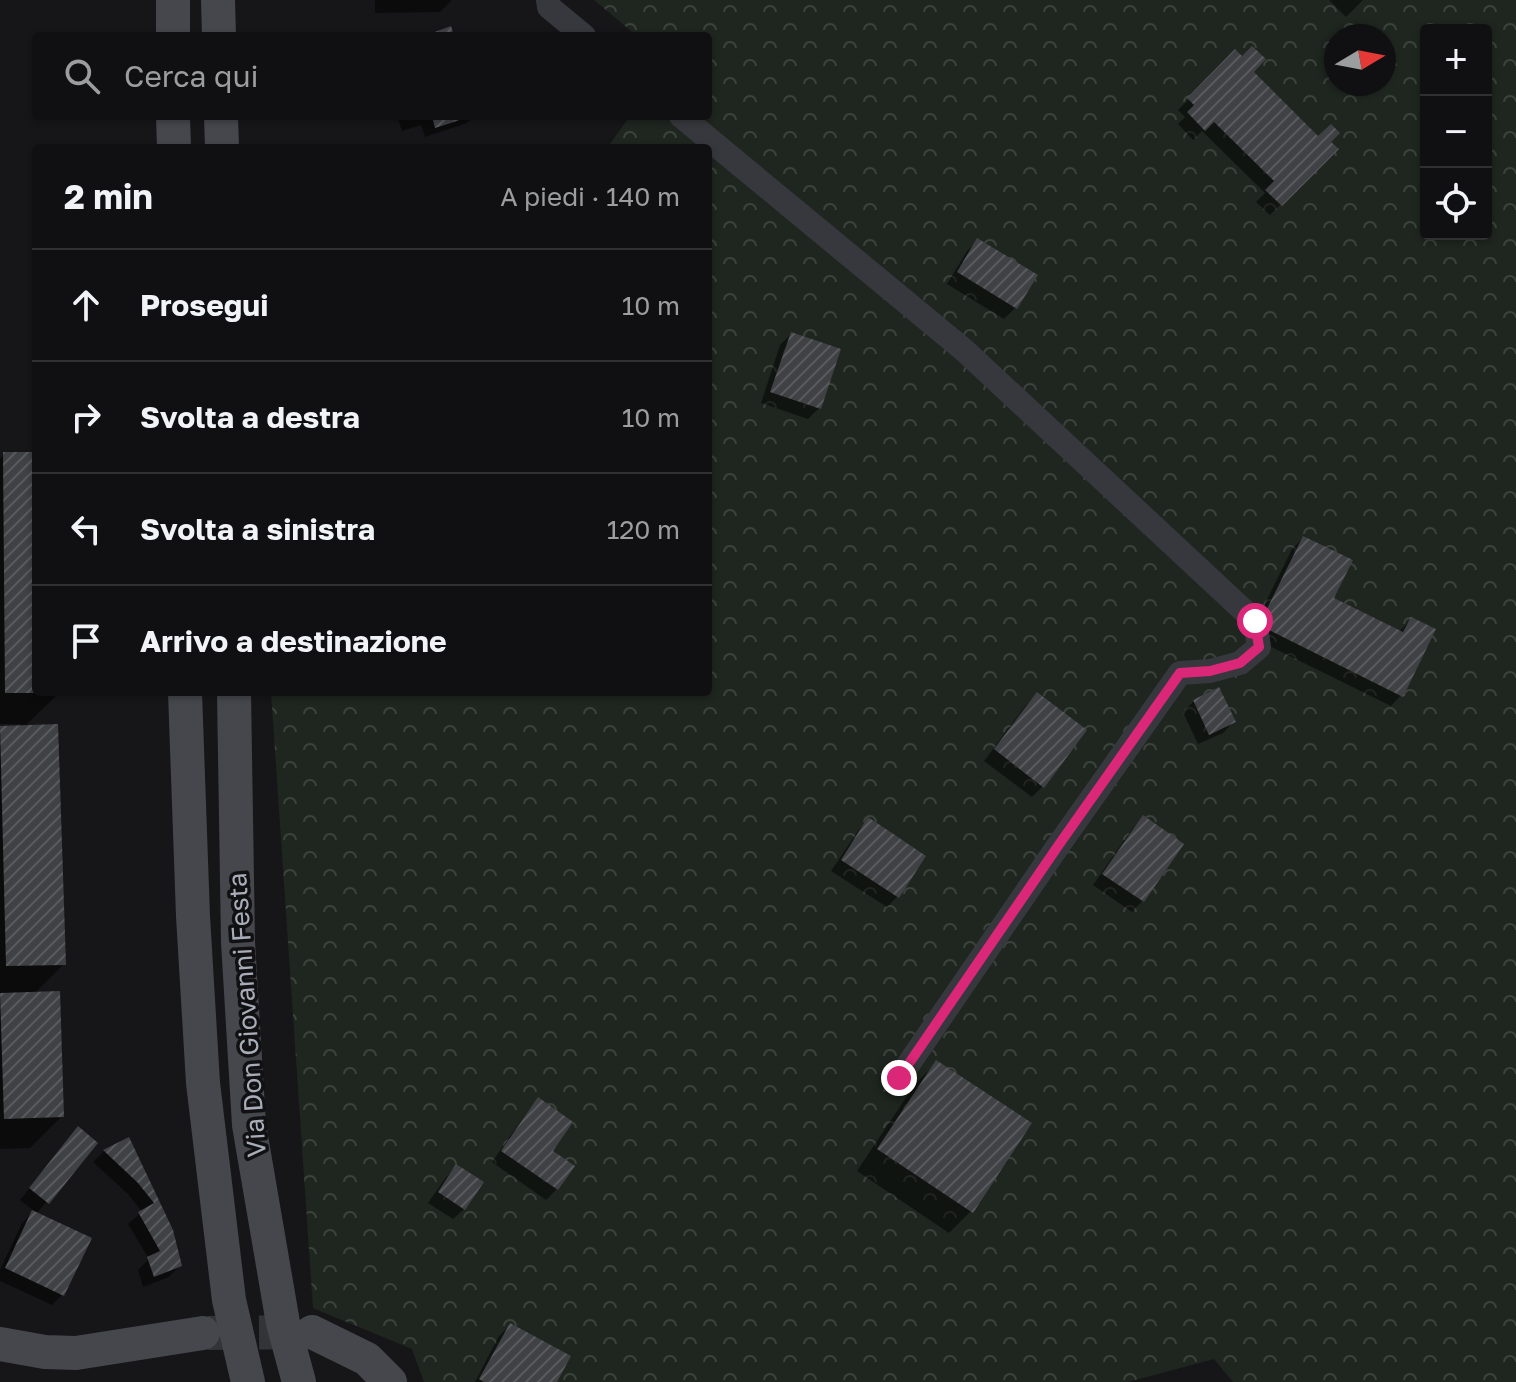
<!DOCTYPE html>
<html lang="it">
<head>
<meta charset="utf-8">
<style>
	:root { --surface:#101012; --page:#19191b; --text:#f1f3f6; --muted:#9c9d9f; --line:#303032 }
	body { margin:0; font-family:"Golos Text",sans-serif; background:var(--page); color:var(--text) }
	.controls { position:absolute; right:24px; top:24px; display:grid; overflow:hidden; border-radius:8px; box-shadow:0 2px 6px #0004 }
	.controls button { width:72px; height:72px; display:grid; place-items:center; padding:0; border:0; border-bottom:2px solid var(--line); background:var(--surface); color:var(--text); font:40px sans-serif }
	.compass { position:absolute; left:1324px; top:24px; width:72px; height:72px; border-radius:50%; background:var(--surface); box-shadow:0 2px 6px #0004; rotate:80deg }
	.stop { position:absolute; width:24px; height:24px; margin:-18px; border:6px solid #db2777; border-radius:50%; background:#fff }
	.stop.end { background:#db2777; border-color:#fff; box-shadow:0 2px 8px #0008 }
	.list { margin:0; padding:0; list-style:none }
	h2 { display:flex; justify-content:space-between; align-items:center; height:104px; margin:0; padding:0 32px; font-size:34px }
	h2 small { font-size:26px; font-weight:400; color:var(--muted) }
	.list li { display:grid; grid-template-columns:52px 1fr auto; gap:24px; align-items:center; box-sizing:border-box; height:112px; padding:0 32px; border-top:2px solid var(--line) }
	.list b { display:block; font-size:30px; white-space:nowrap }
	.list em { font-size:26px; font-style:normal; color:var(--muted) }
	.icon { flex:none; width:44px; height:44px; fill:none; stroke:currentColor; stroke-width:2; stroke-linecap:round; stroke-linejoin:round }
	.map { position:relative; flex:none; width:1516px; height:1382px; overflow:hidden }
	.search { position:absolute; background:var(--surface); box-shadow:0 2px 6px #0004; left:32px; top:32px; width:680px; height:88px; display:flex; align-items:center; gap:20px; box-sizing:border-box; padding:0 28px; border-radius:8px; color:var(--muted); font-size:30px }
	.panel { position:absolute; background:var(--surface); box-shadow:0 2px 6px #0004; left:32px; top:144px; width:680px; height:552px; border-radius:8px }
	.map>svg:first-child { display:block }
	.forest { fill:url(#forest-crowns); fill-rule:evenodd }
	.shadow { fill:#0007 }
	.building { fill:url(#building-hatch) }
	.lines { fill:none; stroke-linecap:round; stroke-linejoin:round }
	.secondary-tunnel { stroke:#333438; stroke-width:34; stroke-dasharray:34 17; stroke-linecap:butt }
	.street { stroke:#37383d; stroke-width:24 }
	.secondary { stroke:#45474d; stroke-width:34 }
	.route { stroke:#db2777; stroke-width:10 }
	.labels { text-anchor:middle; stroke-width:7; stroke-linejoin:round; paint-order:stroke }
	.street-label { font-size:26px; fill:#a8adb8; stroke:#111113 }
</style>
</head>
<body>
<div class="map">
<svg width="1516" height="1382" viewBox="0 0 1516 1382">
	<defs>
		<pattern id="forest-crowns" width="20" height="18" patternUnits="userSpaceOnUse" patternTransform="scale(2)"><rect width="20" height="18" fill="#1e261f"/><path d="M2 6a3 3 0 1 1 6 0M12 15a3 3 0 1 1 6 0" fill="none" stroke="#3c433d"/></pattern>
		<pattern id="building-hatch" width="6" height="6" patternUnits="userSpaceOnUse" patternTransform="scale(2)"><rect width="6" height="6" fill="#404145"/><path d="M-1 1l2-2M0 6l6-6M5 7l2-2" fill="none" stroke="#595a5e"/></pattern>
	</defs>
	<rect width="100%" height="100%" fill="#161618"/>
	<path class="forest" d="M594,0h922v1382h-283l-19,-23 -86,23h-704l-12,-33 -99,-41 -42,-616h437v-544h-101l23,-32h78v-80h-71zM1426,30h60v204h-60zM1336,36h48v48h-48z"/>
	<g class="shadow">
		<path d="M375,0h77l-12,12 -65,1z"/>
		<path d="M1329,0h34l-17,17z"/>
		<path d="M1235,52l16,20 67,67 10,3 8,7 -66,66 -14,-13 9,-9 -63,-62 -9,9 -15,-16 7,-7 -7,-7z"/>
		<path d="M397,116h77l-7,7 -42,14 -4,-12 -19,6z"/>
		<path d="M978,240l57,35 -20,33 -11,11 -57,-35 20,-33z"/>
		<path d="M791,334l28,74 -11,11 -47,-16 19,-58z"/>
		<path d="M4,454h32v238h24l-36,35 40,237 -30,30 28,122 -32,32 -30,1v-421l21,-1v-3h-21v-265z"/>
		<path d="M1303,538l28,61 68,33 12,-13 -10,76 -10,11 -142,-70 43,-87z"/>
		<path d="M1037,695l6,91 -11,11 -48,-36 42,-56z"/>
		<path d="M1194,701l39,21 -10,11 -25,11 -15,-32z"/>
		<path d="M1143,818l38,26 -39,57 -10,11 -39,-27 40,-57z"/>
		<path d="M868,820l29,77 -10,10 -56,-36 27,-40z"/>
		<path d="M937,1062l34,149 -22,22 -92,-62 58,-87z"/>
		<path d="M538,1100l12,52 22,15 -15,22 -11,11 -54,-38 36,-51z"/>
		<path d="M129,1139l50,127 -10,11 -26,10 -5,-17 11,-11 -21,-35 14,-12 -14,-18 -35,-32 11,-11z"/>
		<path d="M68,1140l28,3 -60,71 26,81 -10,10 -52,-24v-11l22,-47 12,-12 -14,-11z"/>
		<path d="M457,1167l7,42 -11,10 -25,-16 18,-26z"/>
		<path d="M510,1325l45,57h-80l24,-46z"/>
	</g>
	<g class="building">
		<path d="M451,26l3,10h-30z"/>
		<path d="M1252,46l14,13 -12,13 64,64 13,-12 9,9 -9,9 8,7 -57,57 -17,-16 9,-9 -60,-59 -9,9 -18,-19 7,-7 -7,-7 48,-49 7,7z"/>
		<path d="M432,116h37v1l-34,11z"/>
		<path d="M977,238l61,37 -21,34 -60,-37z"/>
		<path d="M791,332l50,17 -20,60 -51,-17z"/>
		<path d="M3,452h33v241h-31z"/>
		<path d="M1303,536l50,24 -19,38 69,34 8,-15 25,12 -33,68 -144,-72z"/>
		<path d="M1219,687l17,35 -27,13 -16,-35z"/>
		<path d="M1037,692l50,38 -43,58 -50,-39z"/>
		<path d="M58,724l8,241 -60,1 -6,-240z"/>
		<path d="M1143,815l41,29 -40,58 -42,-28z"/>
		<path d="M868,817l58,39 -27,42 -58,-38z"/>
		<path d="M60,991l4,126 -60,2 -4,-126z"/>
		<path d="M936,1060l96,63 -59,90 -96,-64z"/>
		<path d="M538,1097l35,25 -20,29 22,15 -17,24 -57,-39z"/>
		<path d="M78,1126l20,17 -49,61 -20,-16z"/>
		<path d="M129,1137l44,93 9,36 -28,11 -7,-20 13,-6 -22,-39 16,-9 -16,-20 -35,-33z"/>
		<path d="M456,1164l28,18 -19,28 -27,-18z"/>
		<path d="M32,1210l60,28 -28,58 -59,-28z"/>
		<path d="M510,1323l61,33 -14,26h-73l-5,-3z"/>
	</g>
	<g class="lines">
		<path class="secondary-tunnel" d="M208,1333l104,-1"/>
		<g class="street">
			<path d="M548,0l1,7 35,29"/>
			<path d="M681,116l283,234 291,271 4,26 -19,16 -30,8 -30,2 -122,173 -159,232"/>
		</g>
		<g class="secondary">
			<path d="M218,0l1,36"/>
			<path d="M173,36v-36"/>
			<path d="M173,116l1,32"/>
			<path d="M221,116l1,32"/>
			<path d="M185,692l8,224 10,167 26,217 19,82"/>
			<path d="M234,692l4,250 11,183 34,198 16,59"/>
			<path d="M312,1332l55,27 23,23"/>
			<path d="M0,1344l45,8 31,1 127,-20"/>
		</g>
	</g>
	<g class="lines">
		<path class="route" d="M899,1078l159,-232 122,-173 30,-2 30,-8 19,-16 -4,-26"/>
	</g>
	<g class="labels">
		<g class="street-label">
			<text transform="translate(247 1015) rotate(-94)" y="9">Via Don Giovanni Festa</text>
		</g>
	</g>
</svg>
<div class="controls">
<button>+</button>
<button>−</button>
<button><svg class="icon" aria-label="locate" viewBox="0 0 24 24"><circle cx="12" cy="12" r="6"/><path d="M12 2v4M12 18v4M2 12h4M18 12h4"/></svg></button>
</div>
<svg class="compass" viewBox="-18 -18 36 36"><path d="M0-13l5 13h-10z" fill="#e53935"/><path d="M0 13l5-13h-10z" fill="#9c9d9f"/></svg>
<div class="stop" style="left:1255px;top:621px"></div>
<div class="stop end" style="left:899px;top:1078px"></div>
<div class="search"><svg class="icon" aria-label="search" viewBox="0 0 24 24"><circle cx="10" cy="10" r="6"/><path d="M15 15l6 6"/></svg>Cerca qui</div>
<section class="panel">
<h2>2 min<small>A piedi · 140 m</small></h2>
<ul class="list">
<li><svg class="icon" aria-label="ahead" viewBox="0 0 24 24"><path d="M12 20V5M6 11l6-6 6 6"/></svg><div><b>Prosegui</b></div><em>10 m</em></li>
<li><svg class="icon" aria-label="right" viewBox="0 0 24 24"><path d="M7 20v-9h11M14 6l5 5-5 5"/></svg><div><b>Svolta a destra</b></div><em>10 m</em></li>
<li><svg class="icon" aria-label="left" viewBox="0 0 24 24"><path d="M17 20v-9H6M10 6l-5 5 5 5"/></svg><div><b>Svolta a sinistra</b></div><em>120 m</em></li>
<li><svg class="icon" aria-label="arrive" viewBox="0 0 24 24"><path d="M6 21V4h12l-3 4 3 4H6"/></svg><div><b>Arrivo a destinazione</b></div></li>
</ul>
</section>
</div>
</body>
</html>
